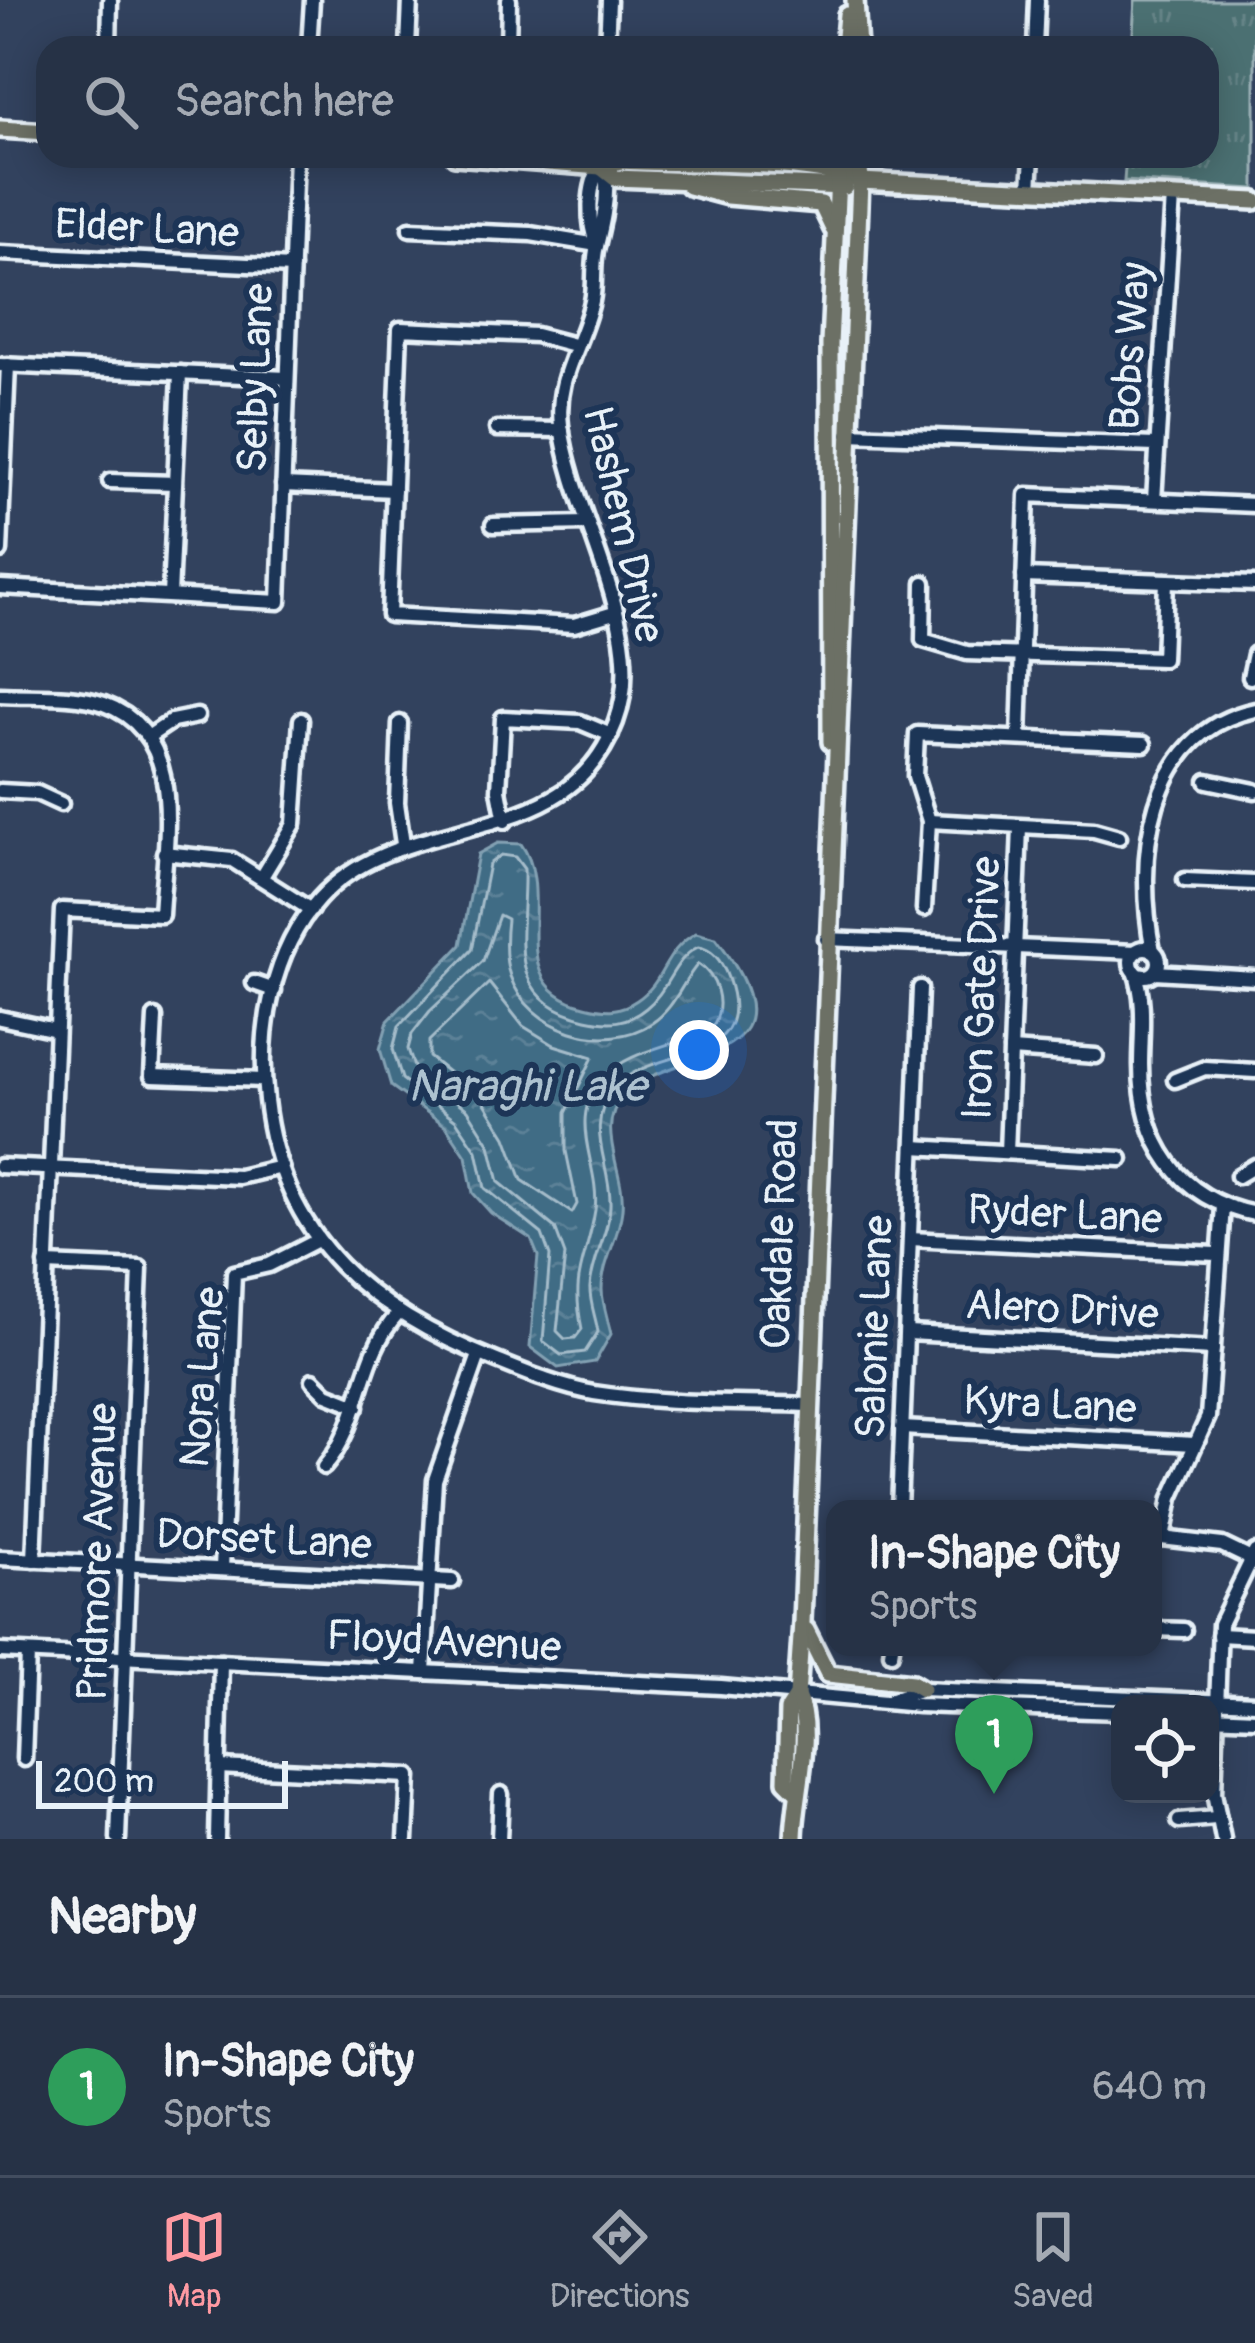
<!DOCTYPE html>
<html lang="en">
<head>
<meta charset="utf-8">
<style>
	:root { --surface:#263246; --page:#323e51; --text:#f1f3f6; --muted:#a4aab3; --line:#424d5f; --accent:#ff9aa2 }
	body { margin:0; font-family:Pangolin,sans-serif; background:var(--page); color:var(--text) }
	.controls { position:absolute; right:36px; bottom:36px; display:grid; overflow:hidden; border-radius:24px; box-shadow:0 6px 30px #0003 }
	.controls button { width:108px; height:108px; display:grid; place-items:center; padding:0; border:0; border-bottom:3px solid var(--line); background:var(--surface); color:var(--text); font:60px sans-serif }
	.scale { position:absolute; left:36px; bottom:30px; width:252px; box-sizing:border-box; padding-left:12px; border:6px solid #e8f1f8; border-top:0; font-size:33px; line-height:42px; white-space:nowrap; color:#e8f1f8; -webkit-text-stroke:9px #1d3557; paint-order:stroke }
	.you { position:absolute; left:699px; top:1050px; width:42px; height:42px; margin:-30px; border:9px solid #fff; border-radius:50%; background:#1a73e8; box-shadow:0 0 0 18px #1a73e833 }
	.badge { display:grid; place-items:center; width:78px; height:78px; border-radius:50%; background:var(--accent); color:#fff; font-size:39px; font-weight:700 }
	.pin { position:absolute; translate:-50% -99px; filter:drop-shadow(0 3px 6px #0008) }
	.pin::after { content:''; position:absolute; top:63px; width:42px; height:36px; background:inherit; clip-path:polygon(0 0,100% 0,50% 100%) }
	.popup { position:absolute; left:826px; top:1500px; width:336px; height:156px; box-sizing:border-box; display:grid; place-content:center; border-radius:24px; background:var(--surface); filter:drop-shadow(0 3px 9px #0005); font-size:39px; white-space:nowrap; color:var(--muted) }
	.popup b { font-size:45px; color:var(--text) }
	.popup::after { content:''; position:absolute; left:50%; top:100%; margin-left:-24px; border:24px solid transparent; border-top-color:var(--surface) }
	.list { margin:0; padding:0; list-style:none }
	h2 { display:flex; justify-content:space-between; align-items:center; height:156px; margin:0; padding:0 48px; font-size:51px }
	h2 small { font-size:39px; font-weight:400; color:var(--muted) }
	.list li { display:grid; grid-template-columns:78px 1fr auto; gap:36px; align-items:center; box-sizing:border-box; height:180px; padding:0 48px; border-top:3px solid var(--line) }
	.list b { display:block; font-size:45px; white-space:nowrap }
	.list p { margin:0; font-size:39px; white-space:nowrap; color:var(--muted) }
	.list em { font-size:39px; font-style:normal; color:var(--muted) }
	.icon { flex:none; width:66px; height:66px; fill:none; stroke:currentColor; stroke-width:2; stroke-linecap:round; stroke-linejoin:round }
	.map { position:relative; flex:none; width:1255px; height:1839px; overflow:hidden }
	.search { position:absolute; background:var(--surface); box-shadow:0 6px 30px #0003; left:36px; right:36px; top:36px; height:132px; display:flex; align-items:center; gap:30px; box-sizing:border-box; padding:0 42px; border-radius:36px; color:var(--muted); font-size:45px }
	.sheet { height:336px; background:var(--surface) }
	nav { display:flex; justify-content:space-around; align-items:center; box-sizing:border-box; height:168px; border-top:3px solid var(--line); background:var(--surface); font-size:33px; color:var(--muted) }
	nav a { display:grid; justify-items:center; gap:6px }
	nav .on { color:var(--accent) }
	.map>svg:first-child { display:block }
	.grass { fill:url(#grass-tufts); stroke:#9ab0b5; stroke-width:3 }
	.water { fill:url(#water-ripples); stroke:#83a1b3; stroke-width:3 }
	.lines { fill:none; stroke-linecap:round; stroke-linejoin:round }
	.shore { stroke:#a5bcca; stroke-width:3 }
	.minor-casing { stroke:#e8f1f8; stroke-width:21 }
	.major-casing { stroke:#e8f1f8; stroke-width:24 }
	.minor { stroke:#1d3557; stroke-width:12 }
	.major { stroke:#6c7065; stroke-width:15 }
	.labels { text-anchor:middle; stroke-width:12; stroke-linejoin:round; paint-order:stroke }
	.street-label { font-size:42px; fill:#e8f1f8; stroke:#1d3557 }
	.water-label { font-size:45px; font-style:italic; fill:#adc2d0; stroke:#1d3557 }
</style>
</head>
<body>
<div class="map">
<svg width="1255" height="1839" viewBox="0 0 1255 1839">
	<defs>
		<pattern id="grass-tufts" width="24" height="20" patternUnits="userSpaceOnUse" patternTransform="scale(3)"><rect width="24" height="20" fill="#4c6f72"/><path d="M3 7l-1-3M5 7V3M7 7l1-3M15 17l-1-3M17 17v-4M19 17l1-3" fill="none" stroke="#668487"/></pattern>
		<pattern id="water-ripples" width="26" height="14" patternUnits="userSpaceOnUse" patternTransform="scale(3)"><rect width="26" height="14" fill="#406c85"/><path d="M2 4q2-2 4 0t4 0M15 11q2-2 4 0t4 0" fill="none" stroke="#5c8197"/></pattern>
	</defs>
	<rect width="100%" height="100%" fill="#32425e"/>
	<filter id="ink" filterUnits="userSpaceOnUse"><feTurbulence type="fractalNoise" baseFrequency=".00833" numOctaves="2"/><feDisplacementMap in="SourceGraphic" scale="24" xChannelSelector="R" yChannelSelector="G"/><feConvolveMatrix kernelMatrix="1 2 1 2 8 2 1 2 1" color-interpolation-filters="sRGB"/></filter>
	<g filter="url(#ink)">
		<path class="grass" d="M1135,0h120v189l-131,-8 2,-25h81v-108h-75z"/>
		<path class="water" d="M498,843l23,1c38,51 -22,142 64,162 20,5 33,7 52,-6 30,-20 24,-47 59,-67l20,5c101,131 -45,107 -92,157 -31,33 2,76 -2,114 -2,27 -20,53 -20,80 0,14 6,31 9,45l-16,28 -37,6 -28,-21 8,-91 -7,-17 -40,-26 -18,-20 -7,-37 -20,-30 -55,-40 -11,-37 8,-28 73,-76 17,-91z"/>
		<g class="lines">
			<g class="shore">
				<path d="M501,855l14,2 9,12c2,65 -24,130 62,150 23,5 41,5 60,-11 23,-18 27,-49 52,-61 16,2 25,17 30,31 33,92 -79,64 -115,112 -30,38 -1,74 -3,116 -1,27 -18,53 -20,81 -1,14 6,31 8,45l-13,20 -24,3 -18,-14 7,-85 -8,-22 -57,-46 -8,-37 -21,-31 -54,-41 -9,-30 6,-23 73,-76 17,-86z"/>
				<path d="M499,915l8,4c-2,18 -3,40 3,57 19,55 95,78 142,47 23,-15 30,-41 46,-59 19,12 27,39 16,60 -33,23 -81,23 -109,52 -42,43 -4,87 -10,134 -8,52 -25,62 -13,119l-7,9 -10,1 -8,-8 8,-76 -10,-27 -56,-46 -9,-37 -22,-35 -53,-40 -7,-21 4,-15 18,-23 53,-50z"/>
				<path d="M489,983l34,43 31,19 39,12 -27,56v38l11,53 -5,9 -50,-33 -16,-43 -23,-37 -54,-43v-16z"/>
			</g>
			<defs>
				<g id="minor">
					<path d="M109,48l1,-48"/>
					<path d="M309,48l3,-48"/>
					<path d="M408,48l2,-48"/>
					<path d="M508,48l1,-48"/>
					<path d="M607,48l2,-48"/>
					<path d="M1035,48l2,-48"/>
					<path d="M602,156c-1,10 3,17 4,27 1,22 -4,42 -9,63 -5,17 -1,37 -5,55 -10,45 -37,76 -31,124 11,92 89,206 55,297 -49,133 -212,83 -297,177 -47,52 -61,133 -53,201 16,142 107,212 231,261 32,13 63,26 97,32 70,11 143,9 213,12"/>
					<path d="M1030,189l2,-33"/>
					<path d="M410,229l121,5 66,11"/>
					<path d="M597,245c-9,-20 -10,-60 4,-78"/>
					<path d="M0,253l292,14"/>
					<path d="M574,345l-38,-10 -136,-6 -11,286 185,10 40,-12"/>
					<path d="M0,365l287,13"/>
					<path d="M497,429l65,1"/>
					<path d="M848,434l307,11"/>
					<path d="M110,481l65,2"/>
					<path d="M283,485l111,5"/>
					<path d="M1154,500l19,-303"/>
					<path d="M493,525l94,-2"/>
					<path d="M0,551l8,-186"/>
					<path d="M1024,576l231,8"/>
					<path d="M924,583l-1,57 44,13 196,6 3,-78"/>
					<path d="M0,587l279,15 17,-446"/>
					<path d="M170,596l10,-223"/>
					<path d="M1250,677l5,-23"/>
					<path d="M0,695c33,2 72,-2 104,9 86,31 60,140 57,211l-99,-5 -28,650"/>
					<path d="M400,723l-3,80 6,41"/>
					<path d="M148,737l24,-16 25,-5"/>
					<path d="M1019,738l8,-243 228,10"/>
					<path d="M1207,781l48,10"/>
					<path d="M0,791l37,2 24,11"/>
					<path d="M505,821l-6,-31 4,-72 77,4 31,13"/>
					<path d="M929,821l165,9 25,7"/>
					<path d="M164,853l68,7 79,50"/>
					<path d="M262,877l32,-53 7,-104"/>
					<path d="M1185,880l70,3"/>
					<path d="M924,909l5,-88 -14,-45 2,-42 227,10"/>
					<path d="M826,939l310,13"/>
					<circle cx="1145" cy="962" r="14"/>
					<path d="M1153,951c-18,-91 -7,-218 102,-241"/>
					<path d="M1135,971c11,31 6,62 6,94 0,76 36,134 114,149"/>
					<path d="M1155,972l100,6"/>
					<path d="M254,983l20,7"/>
					<path d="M155,1017l-3,59 112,4"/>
					<path d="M0,1018l56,12"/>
					<path d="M1011,1050l85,6"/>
					<path d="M1175,1080l30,-12 50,3"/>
					<path d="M914,1147l207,12"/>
					<path d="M1007,1152l13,-325"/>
					<path d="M0,1166l239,11 42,-10"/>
					<path d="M1238,1176l17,-10"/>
					<path d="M910,1239l306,15"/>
					<path d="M46,1264l94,4 -22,571"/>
					<path d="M908,1333l305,16"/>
					<path d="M313,1380l14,14 30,12"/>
					<path d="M902,1428l292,16"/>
					<path d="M324,1467c39,-44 34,-111 74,-153"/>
					<path d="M899,1509l21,-521"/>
					<path d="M1153,1537l69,8 29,14"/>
					<path d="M1163,1538l8,-40 37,-81 15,-211"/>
					<path d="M0,1558l452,23"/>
					<path d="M222,1569l12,-296 35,-8 49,-25"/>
					<path d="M1153,1629l31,1"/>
					<path d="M1219,1635l36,2"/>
					<path d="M0,1651l721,36 197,18 202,7"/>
					<path d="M891,1653l1,-6"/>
					<path d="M424,1672l11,-192 44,-125"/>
					<path d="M892,1699l30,-10 333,14"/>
					<path d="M1211,1717l44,2"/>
					<path d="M24,1759l4,-106"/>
					<path d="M219,1767l190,9 -3,63"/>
					<path d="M1179,1821l37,-3"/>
					<path d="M217,1839l4,-177"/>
					<path d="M499,1839l2,-45"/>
					<path d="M1223,1839l-9,-46 6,-169 35,-72"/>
				</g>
				<g id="major">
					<path d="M855,0l3,48"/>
					<path d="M844,48l3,-33"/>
					<path d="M0,129l48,3"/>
					<path d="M455,156l146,11 19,-6c65,4 184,-3 240,20l395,20"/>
					<path d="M601,167l14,11 230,9"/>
					<path d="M689,186l38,10 94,8 12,25"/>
					<path d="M831,742l-1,-398 9,-188"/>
					<path d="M806,1630l22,44 84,9 10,6"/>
					<path d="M795,1790l-9,-9 2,-71 9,-14 5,-74 59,-1466"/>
					<path d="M794,1839c0,-41 21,-107 3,-143"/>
				</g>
			</defs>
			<use href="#minor" class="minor-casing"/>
			<use href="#major" class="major-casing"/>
			<use href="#minor" class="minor"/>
			<use href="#major" class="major"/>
		</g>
	</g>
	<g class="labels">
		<g class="street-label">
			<text transform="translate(147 227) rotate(3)" y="15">Elder Lane</text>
			<text transform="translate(1129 346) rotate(-86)" y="15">Bobs Way</text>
			<text transform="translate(254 378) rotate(-88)" y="15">Selby Lane</text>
			<text transform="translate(625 524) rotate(77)" y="15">Hashem Drive</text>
			<text transform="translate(980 988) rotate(-88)" y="15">Iron Gate Drive</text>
			<text transform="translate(1065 1213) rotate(3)" y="15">Ryder Lane</text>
			<text transform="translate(778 1234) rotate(-88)" y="15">Oakdale Road</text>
			<text transform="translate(1062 1308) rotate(3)" y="15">Alero Drive</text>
			<text transform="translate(873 1327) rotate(-88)" y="15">Salonie Lane</text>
			<text transform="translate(201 1377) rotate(-85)" y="15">Nora Lane</text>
			<text transform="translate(1050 1403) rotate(3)" y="15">Kyra Lane</text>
			<text transform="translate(264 1538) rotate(3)" y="15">Dorset Lane</text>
			<text transform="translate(96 1552) rotate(-88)" y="15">Pridmore Avenue</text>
			<text transform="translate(444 1640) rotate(3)" y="15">Floyd Avenue</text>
		</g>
		<g class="water-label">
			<text x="527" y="1101">Naraghi Lake</text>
		</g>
	</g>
</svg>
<div class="controls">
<button><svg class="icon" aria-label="locate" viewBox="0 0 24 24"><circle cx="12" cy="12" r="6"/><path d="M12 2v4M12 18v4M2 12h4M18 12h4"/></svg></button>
</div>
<div class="scale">200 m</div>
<div class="you"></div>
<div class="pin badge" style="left:994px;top:1794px;background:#2e9e5b">1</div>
<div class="popup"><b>In-Shape City</b>Sports</div>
<div class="search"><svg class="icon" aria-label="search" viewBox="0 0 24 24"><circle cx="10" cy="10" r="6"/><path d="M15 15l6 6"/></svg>Search here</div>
</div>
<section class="sheet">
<h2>Nearby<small></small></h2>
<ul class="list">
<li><span class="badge" style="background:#2e9e5b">1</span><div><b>In-Shape City</b><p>Sports</p></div><em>640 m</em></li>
</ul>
</section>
<nav>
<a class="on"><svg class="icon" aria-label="map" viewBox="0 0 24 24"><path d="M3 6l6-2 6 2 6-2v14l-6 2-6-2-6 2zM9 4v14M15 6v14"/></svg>Map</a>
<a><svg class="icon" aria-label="directions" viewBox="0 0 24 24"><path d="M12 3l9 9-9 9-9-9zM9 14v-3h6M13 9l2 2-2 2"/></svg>Directions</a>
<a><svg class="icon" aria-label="saved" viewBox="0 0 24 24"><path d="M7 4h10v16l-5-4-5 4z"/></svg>Saved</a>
</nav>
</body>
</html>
